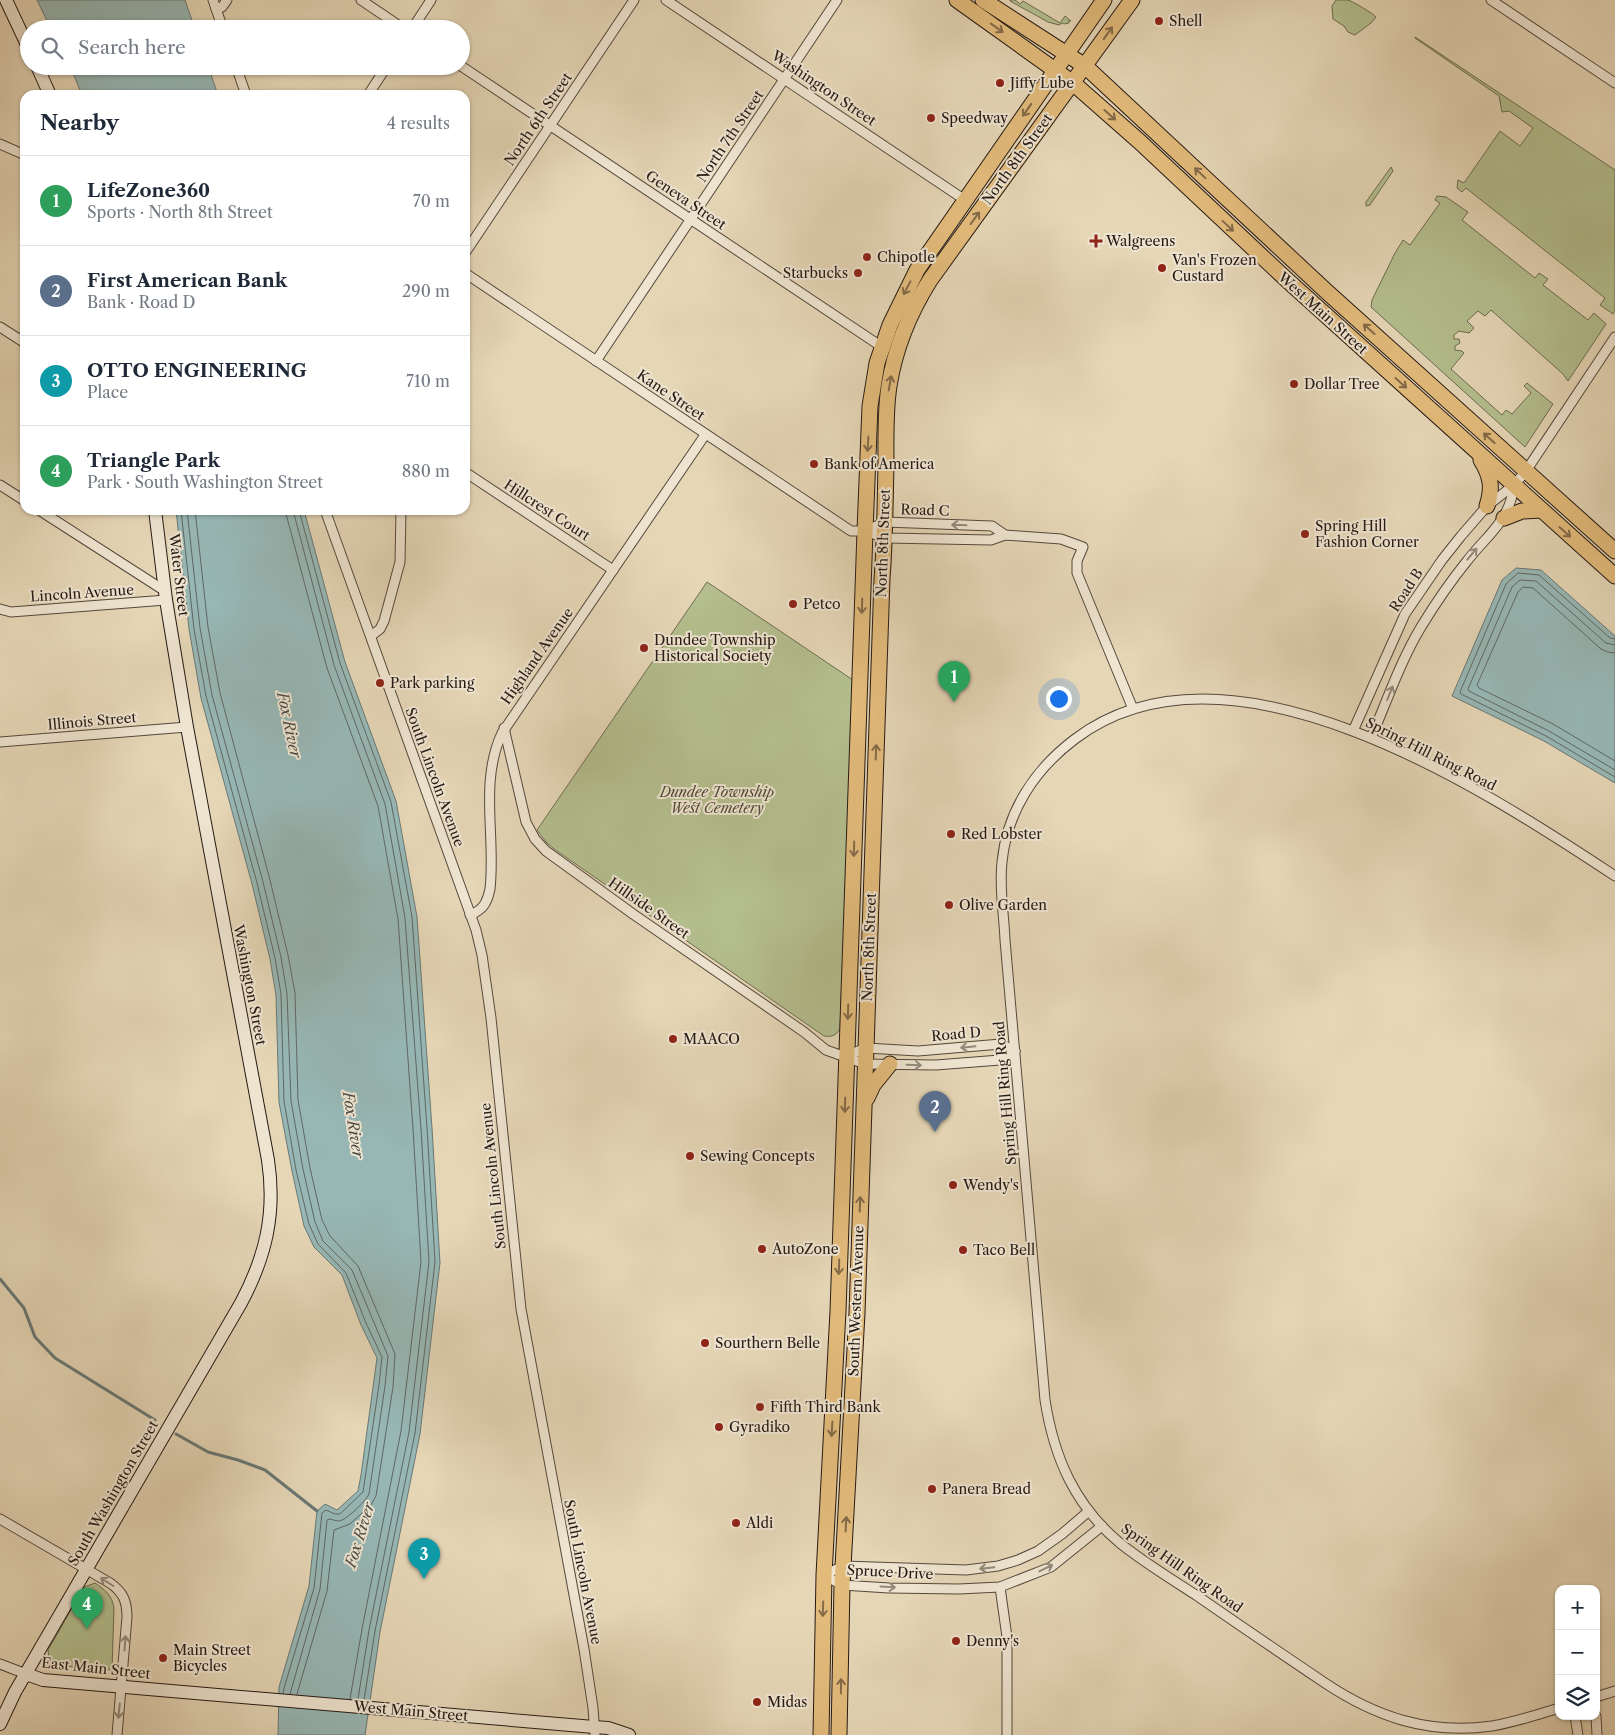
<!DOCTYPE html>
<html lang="en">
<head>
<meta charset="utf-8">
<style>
	:root { --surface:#fff; --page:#f2f2f3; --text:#1f2937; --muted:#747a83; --line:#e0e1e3; --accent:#8f2418 }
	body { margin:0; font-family:"Libre Caslon Text",serif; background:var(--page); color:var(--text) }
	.controls { position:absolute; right:15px; bottom:15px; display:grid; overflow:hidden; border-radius:10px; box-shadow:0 1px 4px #0004 }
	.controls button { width:45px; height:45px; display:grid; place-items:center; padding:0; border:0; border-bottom:1px solid var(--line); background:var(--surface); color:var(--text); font:25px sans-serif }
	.you { position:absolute; left:1058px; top:698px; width:18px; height:18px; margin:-12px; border:4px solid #fff; border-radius:50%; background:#1a73e8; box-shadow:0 0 0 8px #1a73e833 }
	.badge { display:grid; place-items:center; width:32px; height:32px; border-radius:50%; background:var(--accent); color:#fff; font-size:16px; font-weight:700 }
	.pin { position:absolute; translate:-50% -41px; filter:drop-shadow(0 1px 2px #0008) }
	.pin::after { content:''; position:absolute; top:26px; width:18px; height:15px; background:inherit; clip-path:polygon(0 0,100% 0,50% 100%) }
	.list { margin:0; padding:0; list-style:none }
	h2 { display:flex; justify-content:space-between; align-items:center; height:65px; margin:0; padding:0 20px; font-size:21px }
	h2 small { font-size:16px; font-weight:400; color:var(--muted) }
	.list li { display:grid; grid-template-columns:32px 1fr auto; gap:15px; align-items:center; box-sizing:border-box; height:90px; padding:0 20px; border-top:1px solid var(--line) }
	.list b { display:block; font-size:19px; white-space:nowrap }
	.list p { margin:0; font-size:16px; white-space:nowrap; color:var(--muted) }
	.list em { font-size:16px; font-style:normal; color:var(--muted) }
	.icon { flex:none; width:28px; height:28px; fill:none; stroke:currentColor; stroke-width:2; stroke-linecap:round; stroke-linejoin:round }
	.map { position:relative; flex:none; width:1615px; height:1735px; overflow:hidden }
	.search { position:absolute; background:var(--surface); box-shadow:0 1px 4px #0004; left:20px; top:20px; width:450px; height:55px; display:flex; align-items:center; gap:12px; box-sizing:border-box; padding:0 18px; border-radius:28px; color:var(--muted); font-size:19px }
	.panel { position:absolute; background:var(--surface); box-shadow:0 1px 4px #0004; left:20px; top:90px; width:450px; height:425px; border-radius:15px }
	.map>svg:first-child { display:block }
	.green { fill:#b4be8e; stroke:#6c6c51 }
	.water { fill:#97b7b5; stroke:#697875 }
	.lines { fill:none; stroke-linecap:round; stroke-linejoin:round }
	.shore { stroke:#5e6864; stroke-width:1 }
	.stream { stroke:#697875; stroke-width:3 }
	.street-casing { stroke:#55483c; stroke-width:11 }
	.secondary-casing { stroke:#251914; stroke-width:14 }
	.primary-casing { stroke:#251914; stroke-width:17 }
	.street { stroke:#eee4d0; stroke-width:9 }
	.secondary { stroke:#eee4d0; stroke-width:12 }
	.primary { stroke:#e2bb7b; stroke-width:15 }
	.oneway { stroke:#846a48 }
	.oneway2 { stroke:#94897b }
	.poi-dot { fill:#8f2418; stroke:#eee4d0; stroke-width:2 }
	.labels { text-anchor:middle; stroke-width:4; stroke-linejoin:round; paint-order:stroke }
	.poi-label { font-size:14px; fill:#251914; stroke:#eee4d0; text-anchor:start }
	.street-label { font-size:14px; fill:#251914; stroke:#eee4d0 }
	.park-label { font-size:14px; font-style:italic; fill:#504b39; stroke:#eee4d0 }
	.water-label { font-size:15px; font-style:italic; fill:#474844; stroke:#eee4d0 }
</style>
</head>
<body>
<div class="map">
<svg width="1615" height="1735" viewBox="0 0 1615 1735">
	<rect width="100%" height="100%" fill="#e5d6b6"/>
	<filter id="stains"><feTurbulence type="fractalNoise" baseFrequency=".004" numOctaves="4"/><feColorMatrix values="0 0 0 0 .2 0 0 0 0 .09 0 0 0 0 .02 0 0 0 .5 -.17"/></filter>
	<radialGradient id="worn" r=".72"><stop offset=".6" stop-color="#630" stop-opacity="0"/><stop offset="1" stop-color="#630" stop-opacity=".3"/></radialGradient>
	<g class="green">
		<path d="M1010,0h5l5,4 3,-3 37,22 5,-7 6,5h-3l1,2 -5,1 -2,-1 -3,2 -11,-3 -38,-21z"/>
		<path d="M1336,0c4,0 9,0 12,0 4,1 26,14 28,17l-5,6 -16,12 -7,-3 -4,-6 -11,-7 -1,-13z"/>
		<path d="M1415,37l200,133v141l-2,3 -13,-9 5,-7 -139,-110 -4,4 -5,-4 1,-8 6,3 36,-52 20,15 13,-18 -24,-17 -7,1 -3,-16 -84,-58z"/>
		<path d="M1391,167l2,4 -23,34 -4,1v-4z"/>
		<path d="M1437,196l9,1 22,15 -6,8 73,58 4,-5 9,6 -5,6 45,35 6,-7 12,11 -38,57 -5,-7 -72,-64 -6,6 -7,-5 -11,10 7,7 -5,5 -10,-2 -5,4v4h5l1,4 -5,3v4l7,1 2,2 -13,16 51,46 4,-5 6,4 19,-21 -7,-7 3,-3 26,21 -28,43 -154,-140 1,-7 23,-47 8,-13 7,5 30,-42 -5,-3z"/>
		<path d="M707,582l146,98 -13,349c-4,7 -9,8 -16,7l-270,-187 -8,-7 -9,-12z"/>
		<path d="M95,1583c10,7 17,12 19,25l-2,62 -60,-5 -3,-6 -1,-9 36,-63z"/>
	</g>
	<g class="water">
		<path d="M37,0h148l10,29h-144z"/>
		<path d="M70,66h138l10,29h-136z"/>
		<path d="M176,510h128l41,152 51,139 21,116 15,211 8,135 -20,171 -40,198 -15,103h-87l1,-48 30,-101 8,-75 8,-7 12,6 21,-19 3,-16 16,-117 -16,-33 -19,-50 -28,-28 -10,-21 -12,-55 -13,-69 -3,-107 -6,-36 -18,-75 -51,-186 -12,-69z"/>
		<path d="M1516,568l25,2 74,66v147l-71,-42 -92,-45 50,-116z"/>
	</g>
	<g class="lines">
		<g class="shore">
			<path d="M181,510l13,119 12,67 51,187 18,75 6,36 3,107 12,69 13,54 9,20 28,29 20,50 16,34 -3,28 -16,107 -23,22h-5l-9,-4 -4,3 -8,75 -30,100 -1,5"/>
			<path d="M187,510l13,118 12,67 51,187 18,75 6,37 4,107 12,68 12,53 8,19 29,29 36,86 -3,30 -16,108c-3,7 -20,23 -27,26 -4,2 -8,0 -12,-1l-3,1 -7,69 -30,105"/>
			<path d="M195,510l13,117 12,66 50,187 18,75 7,38 3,107 12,68 12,52 8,16 28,30 37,88 -2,33 -17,109 -5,9 -21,19 -16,6 -7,61 -30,103"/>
			<path d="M285,510l42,158 51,138 20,113 15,210 8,133 -20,169 -39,198 -12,70"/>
			<path d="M293,510l41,155 51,139 20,114 16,211 8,133 -20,170 -40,198 -11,69"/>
			<path d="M299,510l41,153 51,139 21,115 15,211 8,134 -20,171 -40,198 -11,69"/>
			<path d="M1615,639l-5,-1 -71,-63 -21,-2 -12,11 -46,108 1,2 85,42 69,41"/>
			<path d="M1615,645l-9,-2 -70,-62 -16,-1 -8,7 -44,102 1,2 80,40 66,39"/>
			<path d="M1615,653l-7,-1 -7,-3 -68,-61 -10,-1 -5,5 -41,93 2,3 74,36 62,37"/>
		</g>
		<g class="stream">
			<path d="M0,1279l24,29 11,29 20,21 100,62"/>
			<path d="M176,1434l32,18 30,8 27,10 52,41"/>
		</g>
		<defs>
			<g id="street">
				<path d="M213,0l10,29"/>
				<path d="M361,0l43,29"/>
				<path d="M666,0l299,200"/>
				<path d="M1491,0l124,83"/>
				<path d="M216,9l6,-2 5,-7"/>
				<path d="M412,29l19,-29"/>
				<path d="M236,66l10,29"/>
				<path d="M461,66l424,283"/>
				<path d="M368,95l19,-29"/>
				<path d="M0,144l25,11"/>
				<path d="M465,253l169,-253"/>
				<path d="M465,273l386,258h14l20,-9 107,4 13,9"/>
				<path d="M0,327l25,16"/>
				<path d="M596,361l241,-361"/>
				<path d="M465,472l148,98"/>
				<path d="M0,485l25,16"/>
				<path d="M39,510l126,81"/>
				<path d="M325,510l151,420 6,25 9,63 30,291 63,340 9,59 2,27"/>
				<path d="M865,531l20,7 106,2 14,-5 56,4 22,8 -6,14v12l56,136"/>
				<path d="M0,609l11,3 155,-12"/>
				<path d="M371,636l9,-7 4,-8 16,-59 1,-52"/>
				<path d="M504,728l22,94 9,17 11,12 87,63 171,118 22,18 39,14 71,1 64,-5 15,-9"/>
				<path d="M1353,731l52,-117 37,-54 19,-24 26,-30 27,-21 12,-14 89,-134"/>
				<path d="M1371,738c16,-37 29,-76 50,-111 14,-23 29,-45 46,-66 20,-26 43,-40 47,-76"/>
				<path d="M0,742l187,-15"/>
				<path d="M470,915c13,-5 17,-12 20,-26 6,-52 -11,-107 12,-156l203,-298"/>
				<path d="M846,1056l20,-8 52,3 83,-7 14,7"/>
				<path d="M0,1519l110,64c13,9 17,18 17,34l-10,118"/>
				<path d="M824,1575l18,10 47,3 70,1 41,-2 51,-20 51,-41"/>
				<path d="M824,1575l19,-9 123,4 32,-4 20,-6 20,-9 24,-17 27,-23"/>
				<path d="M1000,1587l7,50v98"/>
				<path d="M0,1664l26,10"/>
				<path d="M1596,1697l19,-6"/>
				<path d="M1559,1708c-22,7 -44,14 -67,18 -63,9 -116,-9 -167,-43 -43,-29 -86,-58 -129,-88 -25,-16 -51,-32 -75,-51 -46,-38 -67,-86 -76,-144l-40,-460c-1,-26 -6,-52 -3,-78 5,-51 33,-93 73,-123 154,-116 407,49 540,137"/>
				<path d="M1575,1716l3,19"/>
				<path d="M1596,1716l1,19"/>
			</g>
			<g id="secondary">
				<path d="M6,0l23,49"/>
				<path d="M37,66l13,29"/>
				<path d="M26,1674l17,6 551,47 14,1 21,7"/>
				<path d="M0,1724l15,-32 226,-389c25,-47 35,-90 27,-143l-81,-433 -21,-127 -11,-90"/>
			</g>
			<g id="primary">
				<path d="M957,0l116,83 67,59 147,138 328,296"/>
				<path d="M983,0l102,66 241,225 289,260"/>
				<path d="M1481,460c10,16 12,28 6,46"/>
				<path d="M1504,518l18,-7 19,-1"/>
				<path d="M867,1098l6,-13 17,-21"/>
				<path d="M821,1735l3,-160 14,-264 27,-780 5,-125 7,-43 13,-38 27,-55 187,-270"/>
				<path d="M839,1735l3,-150 15,-272 25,-734c3,-38 3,-75 4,-114 0,-26 -1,-53 3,-79 6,-38 21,-74 41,-106l202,-280"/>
			</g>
		</defs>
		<use href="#street" class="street-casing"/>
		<use href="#secondary" class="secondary-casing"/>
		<use href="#primary" class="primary-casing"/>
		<use href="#street" class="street"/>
		<use href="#secondary" class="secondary"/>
		<use href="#primary" class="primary"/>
	</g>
	<defs><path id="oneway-shaft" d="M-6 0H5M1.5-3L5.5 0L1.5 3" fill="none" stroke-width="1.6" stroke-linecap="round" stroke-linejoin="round" transform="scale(1.25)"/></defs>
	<g class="oneway">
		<use href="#oneway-shaft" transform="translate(997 28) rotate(36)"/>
		<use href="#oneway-shaft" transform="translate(1108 33) rotate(-55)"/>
		<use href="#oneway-shaft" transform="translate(1027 110) rotate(125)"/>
		<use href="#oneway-shaft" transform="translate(1110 115) rotate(42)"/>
		<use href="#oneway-shaft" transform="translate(1200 173) rotate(-137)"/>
		<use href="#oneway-shaft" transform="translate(975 218) rotate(-54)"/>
		<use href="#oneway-shaft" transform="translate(1228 226) rotate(43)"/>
		<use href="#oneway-shaft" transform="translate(907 288) rotate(118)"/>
		<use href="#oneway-shaft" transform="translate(1369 329) rotate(-138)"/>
		<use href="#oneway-shaft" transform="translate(890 383) rotate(-80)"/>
		<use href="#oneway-shaft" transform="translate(1401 383) rotate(42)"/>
		<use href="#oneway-shaft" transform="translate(1489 438) rotate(-138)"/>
		<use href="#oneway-shaft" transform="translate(868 444) rotate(93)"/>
		<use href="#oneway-shaft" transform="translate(1565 532) rotate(42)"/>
		<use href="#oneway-shaft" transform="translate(862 606) rotate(92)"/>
		<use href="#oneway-shaft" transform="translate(876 752) rotate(-88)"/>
		<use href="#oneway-shaft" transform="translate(854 849) rotate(92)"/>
		<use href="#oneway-shaft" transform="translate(848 1012) rotate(92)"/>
		<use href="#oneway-shaft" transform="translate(845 1105) rotate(92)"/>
		<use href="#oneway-shaft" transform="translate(860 1204) rotate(-88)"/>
		<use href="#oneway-shaft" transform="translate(839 1267) rotate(92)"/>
		<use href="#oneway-shaft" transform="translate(832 1429) rotate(93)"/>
		<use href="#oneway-shaft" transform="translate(846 1524) rotate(-87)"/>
		<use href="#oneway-shaft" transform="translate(823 1609) rotate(92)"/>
		<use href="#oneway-shaft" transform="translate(841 1686) rotate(-89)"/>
	</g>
	<g class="oneway2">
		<use href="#oneway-shaft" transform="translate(959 525) rotate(-178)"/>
		<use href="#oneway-shaft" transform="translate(1472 554) rotate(-50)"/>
		<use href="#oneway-shaft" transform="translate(1390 693) rotate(-68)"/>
		<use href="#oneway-shaft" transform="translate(968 1047) rotate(174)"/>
		<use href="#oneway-shaft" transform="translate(914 1065) rotate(2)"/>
		<use href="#oneway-shaft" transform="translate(987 1568) rotate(174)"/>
		<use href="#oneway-shaft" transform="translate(1046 1568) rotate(-26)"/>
		<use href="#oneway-shaft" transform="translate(107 1582) rotate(-148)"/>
		<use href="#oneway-shaft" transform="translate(888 1587) rotate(3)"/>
		<use href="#oneway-shaft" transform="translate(125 1643) rotate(-86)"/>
		<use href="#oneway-shaft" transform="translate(119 1711) rotate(96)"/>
	</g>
	<g class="poi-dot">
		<circle cx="1159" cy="21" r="5"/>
		<circle cx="1000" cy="83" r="5"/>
		<circle cx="931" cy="118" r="5"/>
		<path d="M1093.5 233.5h5v5h5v5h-5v5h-5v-5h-5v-5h5z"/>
		<circle cx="867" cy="257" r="5"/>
		<circle cx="1162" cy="268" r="5"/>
		<circle cx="858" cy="273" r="5"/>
		<circle cx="1294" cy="384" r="5"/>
		<circle cx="814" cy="464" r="5"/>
		<circle cx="1305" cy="534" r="5"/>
		<circle cx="793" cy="604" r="5"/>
		<circle cx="644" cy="648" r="5"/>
		<circle cx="380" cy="683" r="5"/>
		<circle cx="951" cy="834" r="5"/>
		<circle cx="949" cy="905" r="5"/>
		<circle cx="673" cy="1039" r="5"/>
		<circle cx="690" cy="1156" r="5"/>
		<circle cx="953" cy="1185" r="5"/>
		<circle cx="762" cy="1249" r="5"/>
		<circle cx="963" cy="1250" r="5"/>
		<circle cx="705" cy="1343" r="5"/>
		<circle cx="760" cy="1407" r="5"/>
		<circle cx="719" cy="1427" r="5"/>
		<circle cx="932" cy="1489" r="5"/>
		<circle cx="736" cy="1523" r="5"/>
		<circle cx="956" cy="1641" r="5"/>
		<circle cx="163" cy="1658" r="5"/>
		<circle cx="757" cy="1702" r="5"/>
	</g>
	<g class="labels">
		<g class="poi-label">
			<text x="1169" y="26">Shell</text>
			<text x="1010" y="88">Jiffy Lube</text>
			<text x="941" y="123">Speedway</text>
			<text x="1106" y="246">Walgreens</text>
			<text x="877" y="262">Chipotle</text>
			<text x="1172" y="265">Van's Frozen<tspan x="1172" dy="16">Custard</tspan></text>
			<text x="848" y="278" text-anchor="end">Starbucks</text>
			<text x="1304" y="389">Dollar Tree</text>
			<text x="824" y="469">Bank of America</text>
			<text x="1315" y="531">Spring Hill<tspan x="1315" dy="16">Fashion Corner</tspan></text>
			<text x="803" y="609">Petco</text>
			<text x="654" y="645">Dundee Township<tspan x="654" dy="16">Historical Society</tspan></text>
			<text x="390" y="688">Park parking</text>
			<text x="961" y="839">Red Lobster</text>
			<text x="959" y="910">Olive Garden</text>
			<text x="683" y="1044">MAACO</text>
			<text x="700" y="1161">Sewing Concepts</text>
			<text x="963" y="1190">Wendy's</text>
			<text x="772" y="1254">AutoZone</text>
			<text x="973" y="1255">Taco Bell</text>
			<text x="715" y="1348">Sourthern Belle</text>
			<text x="770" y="1412">Fifth Third Bank</text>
			<text x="729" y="1432">Gyradiko</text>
			<text x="942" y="1494">Panera Bread</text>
			<text x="746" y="1528">Aldi</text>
			<text x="966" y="1646">Denny's</text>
			<text x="173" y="1655">Main Street<tspan x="173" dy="16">Bicycles</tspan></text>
			<text x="767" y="1707">Midas</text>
		</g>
		<g class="street-label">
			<text transform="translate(824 88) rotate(34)" y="5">Washington Street</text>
			<text transform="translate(538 119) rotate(-56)" y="5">North 6th Street</text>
			<text transform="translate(730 136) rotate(-56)" y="5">North 7th Street</text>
			<text transform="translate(1017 159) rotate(-54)" y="5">North 8th Street</text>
			<text transform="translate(686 200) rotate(34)" y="5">Geneva Street</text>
			<text transform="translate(1323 313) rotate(42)" y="5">West Main Street</text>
			<text transform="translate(671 395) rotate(34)" y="5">Kane Street</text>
			<text transform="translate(547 510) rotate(33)" y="5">Hillcrest Court</text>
			<text transform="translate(925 510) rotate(2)" y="5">Road C</text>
			<text transform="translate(883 543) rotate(-88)" y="5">North 8th Street</text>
			<text transform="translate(179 575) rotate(83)" y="5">Water Street</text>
			<text transform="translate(1406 590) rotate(-57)" y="5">Road B</text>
			<text transform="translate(82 593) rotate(-4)" y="5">Lincoln Avenue</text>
			<text transform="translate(537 656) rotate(-55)" y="5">Highland Avenue</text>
			<text transform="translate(92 721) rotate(-5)" y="5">Illinois Street</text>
			<text transform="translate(1431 754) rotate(27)" y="5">Spring Hill Ring Road</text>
			<text transform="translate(435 777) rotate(70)" y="5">South Lincoln Avenue</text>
			<text transform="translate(649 908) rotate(35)" y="5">Hillside Street</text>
			<text transform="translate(869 947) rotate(-88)" y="5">North 8th Street</text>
			<text transform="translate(250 985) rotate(79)" y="5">Washington Street</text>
			<text transform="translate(956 1034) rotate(-5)" y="5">Road D</text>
			<text transform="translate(1005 1093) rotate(-95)" y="5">Spring Hill Ring Road</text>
			<text transform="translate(493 1176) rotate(-96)" y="5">South Lincoln Avenue</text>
			<text transform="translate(856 1301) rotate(-88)" y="5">South Western Avenue</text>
			<text transform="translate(113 1493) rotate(-60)" y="5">South Washington Street</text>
			<text transform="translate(1182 1568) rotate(35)" y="5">Spring Hill Ring Road</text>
			<text transform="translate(583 1572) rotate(79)" y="5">South Lincoln Avenue</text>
			<text transform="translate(890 1572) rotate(3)" y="5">Spruce Drive</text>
			<text transform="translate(96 1668) rotate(6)" y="5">East Main Street</text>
			<text transform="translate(411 1711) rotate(5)" y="5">West Main Street</text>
		</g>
		<g class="park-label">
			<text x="717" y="797">Dundee Township<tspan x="717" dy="16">West Cemetery</tspan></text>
		</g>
		<g class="water-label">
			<text transform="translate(289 725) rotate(78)" y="5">Fox River</text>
			<text transform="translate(353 1125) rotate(81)" y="5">Fox River</text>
			<text transform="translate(360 1535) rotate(-73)" y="5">Fox River</text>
		</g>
	</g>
	<rect width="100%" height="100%" filter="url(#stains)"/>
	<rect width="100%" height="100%" fill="url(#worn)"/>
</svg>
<div class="controls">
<button>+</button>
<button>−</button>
<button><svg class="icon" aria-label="layers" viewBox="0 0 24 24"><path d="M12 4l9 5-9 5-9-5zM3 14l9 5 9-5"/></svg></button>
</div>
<div class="you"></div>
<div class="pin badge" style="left:954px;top:702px;background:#2e9e5b">1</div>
<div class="pin badge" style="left:935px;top:1132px;background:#5c6f8a">2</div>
<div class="pin badge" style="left:424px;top:1579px;background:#0f9aa8">3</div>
<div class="pin badge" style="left:87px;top:1629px;background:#2e9e5b">4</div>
<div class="search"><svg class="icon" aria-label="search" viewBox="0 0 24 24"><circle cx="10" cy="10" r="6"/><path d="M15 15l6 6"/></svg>Search here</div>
<section class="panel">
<h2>Nearby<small>4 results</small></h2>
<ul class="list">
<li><span class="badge" style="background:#2e9e5b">1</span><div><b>LifeZone360</b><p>Sports · North 8th Street</p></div><em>70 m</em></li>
<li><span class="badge" style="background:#5c6f8a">2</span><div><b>First American Bank</b><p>Bank · Road D</p></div><em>290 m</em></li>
<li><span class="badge" style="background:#0f9aa8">3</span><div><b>OTTO ENGINEERING</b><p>Place</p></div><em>710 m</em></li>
<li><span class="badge" style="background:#2e9e5b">4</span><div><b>Triangle Park</b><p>Park · South Washington Street</p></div><em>880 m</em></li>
</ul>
</section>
</div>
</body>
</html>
